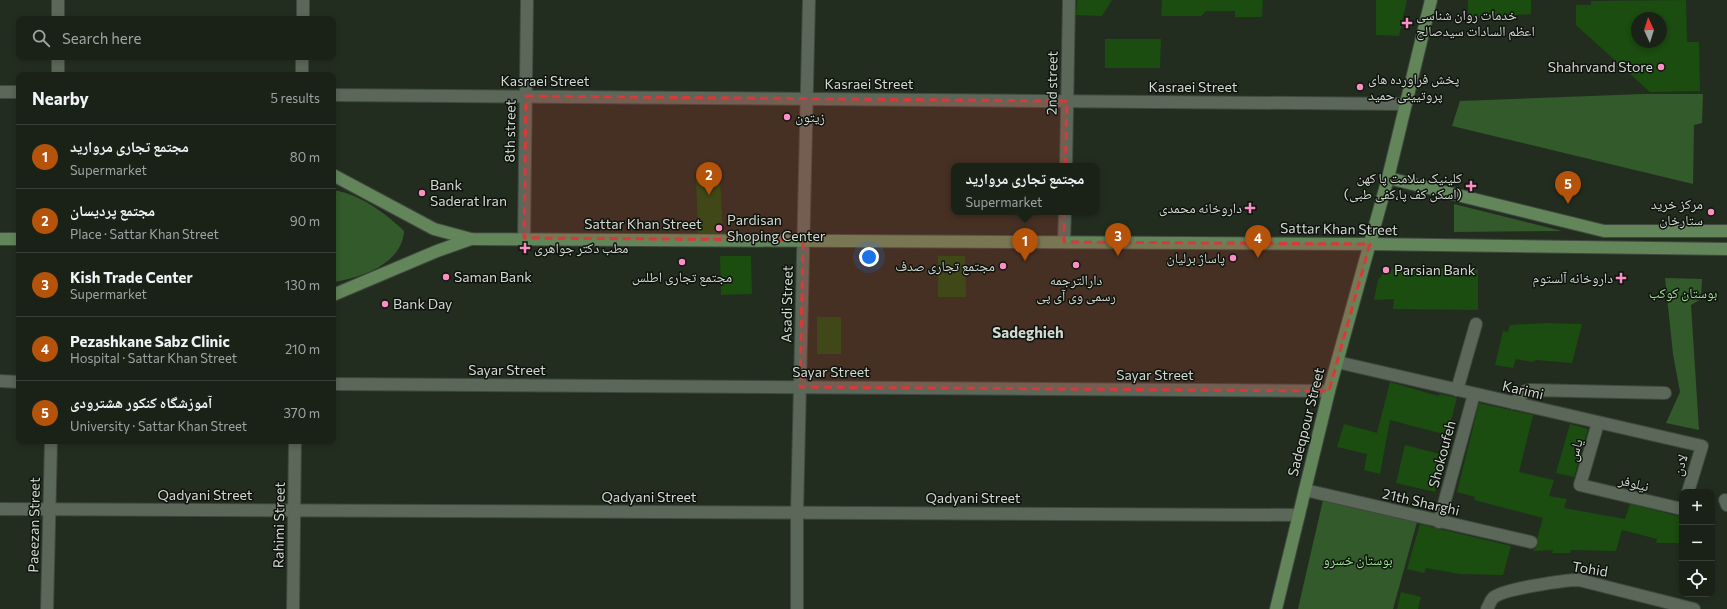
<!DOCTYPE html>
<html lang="en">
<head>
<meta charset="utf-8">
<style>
	:root { --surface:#1a2218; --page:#232a21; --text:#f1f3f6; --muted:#9fa4a2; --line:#383f37; --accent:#b45309 }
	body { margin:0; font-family:Commissioner,"Noto Naskh Arabic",sans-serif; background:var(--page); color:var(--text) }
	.controls { position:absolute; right:12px; bottom:12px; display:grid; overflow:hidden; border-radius:8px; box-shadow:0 2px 6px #0003 }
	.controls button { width:36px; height:36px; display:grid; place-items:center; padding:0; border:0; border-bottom:1px solid var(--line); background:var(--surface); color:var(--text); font:20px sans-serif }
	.compass { position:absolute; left:1631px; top:12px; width:36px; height:36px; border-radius:50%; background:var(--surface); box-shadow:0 2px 6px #0003; rotate:356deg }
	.you { position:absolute; left:869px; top:257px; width:14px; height:14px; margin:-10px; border:3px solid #fff; border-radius:50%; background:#1a73e8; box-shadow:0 0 0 6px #1a73e833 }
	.badge { display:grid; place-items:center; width:26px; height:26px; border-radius:50%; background:var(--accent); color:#fff; font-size:13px; font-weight:700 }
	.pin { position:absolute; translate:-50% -33px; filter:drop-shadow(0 1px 2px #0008) }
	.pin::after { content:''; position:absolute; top:21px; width:14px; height:12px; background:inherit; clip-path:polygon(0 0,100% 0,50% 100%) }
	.popup { position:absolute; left:951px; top:163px; width:148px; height:52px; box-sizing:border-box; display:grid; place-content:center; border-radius:8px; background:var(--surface); filter:drop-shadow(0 1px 3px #0005); font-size:13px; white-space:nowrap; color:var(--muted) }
	.popup b { font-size:15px; color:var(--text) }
	.popup::after { content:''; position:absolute; left:50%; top:100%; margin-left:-8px; border:8px solid transparent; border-top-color:var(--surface) }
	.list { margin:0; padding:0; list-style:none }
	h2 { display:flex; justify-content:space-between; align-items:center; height:52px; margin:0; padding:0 16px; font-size:17px }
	h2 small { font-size:13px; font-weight:400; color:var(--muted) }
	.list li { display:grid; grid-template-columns:26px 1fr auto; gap:12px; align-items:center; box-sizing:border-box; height:64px; padding:0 16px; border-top:1px solid var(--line) }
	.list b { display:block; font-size:15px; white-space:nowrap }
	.list p { margin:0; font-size:13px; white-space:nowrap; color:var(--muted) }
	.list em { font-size:13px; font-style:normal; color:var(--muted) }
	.icon { flex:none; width:22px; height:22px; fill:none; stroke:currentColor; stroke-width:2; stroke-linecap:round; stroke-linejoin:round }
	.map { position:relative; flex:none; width:1727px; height:609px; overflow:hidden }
	.search { position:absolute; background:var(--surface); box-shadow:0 2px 6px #0003; left:16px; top:16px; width:320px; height:44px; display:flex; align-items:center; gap:10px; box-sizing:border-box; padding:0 14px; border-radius:8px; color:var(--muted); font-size:15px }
	.panel { position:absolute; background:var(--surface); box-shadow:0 2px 6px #0003; left:16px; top:72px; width:320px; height:372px; border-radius:8px }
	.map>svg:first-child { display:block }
	.green { fill:#335a2a }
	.building { fill:#1b4c10; fill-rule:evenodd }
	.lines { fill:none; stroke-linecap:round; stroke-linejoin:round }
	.minor-casing { stroke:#3f483e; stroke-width:14 }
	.major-casing { stroke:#3f483e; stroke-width:14 }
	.minor { stroke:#5b6758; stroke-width:12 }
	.major { stroke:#62855a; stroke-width:12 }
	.marked { fill:#d63a39; fill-opacity:0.2; stroke:#d63a39; stroke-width:3; stroke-dasharray:8 5; stroke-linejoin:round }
	.poi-dot { fill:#fb8fc4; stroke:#0f130e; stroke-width:1.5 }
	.labels { text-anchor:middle; stroke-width:3; stroke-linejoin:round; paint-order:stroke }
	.poi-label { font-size:14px; fill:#d2d9d1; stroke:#0f130e; text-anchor:start }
	.street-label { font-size:14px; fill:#d2d9d1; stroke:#0f130e }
	.park-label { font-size:14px; fill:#9de38f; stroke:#0f130e }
	.neighbourhood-label { font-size:15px; font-weight:bold; fill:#d2d9d1; stroke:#0f130e }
</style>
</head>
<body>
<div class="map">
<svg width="1727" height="609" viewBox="0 0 1727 609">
	<rect width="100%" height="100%" fill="#222d20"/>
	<g class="green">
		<path d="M1643,94h60l-1,29 -8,2 -1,59 -241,-58 8,-25z"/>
		<path d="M333,190c27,4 52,23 71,41 -2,33 -43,47 -71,51z"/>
		<path d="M1454,204l108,27 -108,1z"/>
		<path d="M1665,278l37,1 -1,20 -10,6 8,125 -33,-7 14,-31 -7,-38z"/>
		<path d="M1323,500l94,22 -24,87h-95z"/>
	</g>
	<g class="building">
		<path d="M1077,0h35l-10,16 -26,-1z"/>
		<path d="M1162,0h101l-1,17h-27v-6h-29l-5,5h-40z"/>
		<path d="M1376,0h31l-8,36 -23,-1z"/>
		<path d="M1468,0h63v14l-63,4z"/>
		<path d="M1686,0l1,42h12l1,49 -50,1 -74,-67v-20h15v-4zM1637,18h24v24h-24z"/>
		<path d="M1105,39h56l-1,29h-55z"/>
		<path d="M696,176l24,1 3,56h-25z"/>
		<path d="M720,256h31l1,38 -31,1z"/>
		<path d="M938,256h27l1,41h-28z"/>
		<path d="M1394,268l84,1v41l-85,-1 1,-10 -20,1 4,-20 5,-6z"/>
		<rect x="817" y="317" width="24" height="37"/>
		<path d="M1546,323l36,1 -10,39 -36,-3 -4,2 -16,-3 -3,9 -18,-3 8,-34 5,1 2,-7z"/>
		<path d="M1390,382l48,14 2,-2 17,4 -10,37 -57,-15 -10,54 -16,-4 3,-16 -30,-7 7,-23 33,9z"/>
		<path d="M1479,403l54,12 -14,57 35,8 -5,16 18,3 -3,9 61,11 5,-15 52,13v26h-26l1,-4 -35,-9 -6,21 -45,-1 -1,3h-18l1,-3 -20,1 5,-7 -1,-6 6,-20 -69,-18 1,-3 -18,-5z"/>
		<path d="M1570,424l18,5 -14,48 -18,-4z"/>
		<path d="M1405,445l39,10 -9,37 -39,-9z"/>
		<path d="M1420,524l91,22 -8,29 -43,-1 -34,-6 -2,5 -17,-4z"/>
		<path d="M1401,592l20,5 -3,12h-21z"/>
	</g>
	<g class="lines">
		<defs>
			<g id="minor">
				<path d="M58,19v-19"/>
				<path d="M303,19v-19"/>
				<path d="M58,75v-18"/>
				<path d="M302,75v-18"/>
				<path d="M0,92h19"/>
				<path d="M333,95l1072,9"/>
				<path d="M1066,166l3,-166"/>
				<path d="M524,238l3,-238"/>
				<path d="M1064,242l1,-30"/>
				<path d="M1337,362l365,84 -14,46"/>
				<path d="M0,381l19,1"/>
				<path d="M333,384l996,7"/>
				<path d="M1457,390l19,-66"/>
				<path d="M1514,403l11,-12 5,-1 135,3"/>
				<path d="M1598,423l-18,62 102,24"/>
				<path d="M1305,490l226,52"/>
				<path d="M1725,500l2,5"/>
				<path d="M0,509l1299,6"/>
				<path d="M1439,522l35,-128"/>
				<path d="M47,609l4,-168"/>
				<path d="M293,609l2,-168"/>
				<path d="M797,609v-97l12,-512"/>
				<path d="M1487,609c2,-3 3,-8 6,-11 9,-9 72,-18 86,-18l115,29"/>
			</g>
			<g id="major">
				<path d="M333,175l101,54 37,10 899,5 357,5"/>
				<path d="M1388,178l216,53h123"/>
				<path d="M0,239h19"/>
				<path d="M333,295l104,-44 34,-12"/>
				<path d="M1276,609l53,-218 59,-213 43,-178"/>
			</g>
		</defs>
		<use href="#minor" class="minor-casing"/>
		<use href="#major" class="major-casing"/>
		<use href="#minor" class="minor"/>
		<use href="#major" class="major"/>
	</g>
	<path class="marked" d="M526,96l541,5 -3,141 306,2 -41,147 -529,-4 3,-147 -279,-2z"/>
	<g class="poi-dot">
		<path d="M1405 17h4v4h4v4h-4v4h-4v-4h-4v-4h4z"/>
		<circle cx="1661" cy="67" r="4"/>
		<circle cx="1360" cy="87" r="4"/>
		<circle cx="787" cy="117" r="4"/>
		<path d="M1469 180h4v4h4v4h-4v4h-4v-4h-4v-4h4z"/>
		<circle cx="422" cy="193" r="4"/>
		<path d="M1248 202h4v4h4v4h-4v4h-4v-4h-4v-4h4z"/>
		<circle cx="1711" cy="212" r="4"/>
		<circle cx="719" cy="228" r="4"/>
		<path d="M523 242h4v4h4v4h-4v4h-4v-4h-4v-4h4z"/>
		<circle cx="1233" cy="258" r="4"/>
		<circle cx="682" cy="262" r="4"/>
		<circle cx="1076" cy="265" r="4"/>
		<circle cx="1003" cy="266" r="4"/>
		<circle cx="1386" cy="270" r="4"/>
		<circle cx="446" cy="277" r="4"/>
		<path d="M1619 272h4v4h4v4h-4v4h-4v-4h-4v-4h4z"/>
		<circle cx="385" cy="304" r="4"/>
	</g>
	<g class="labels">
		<g class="poi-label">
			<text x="1416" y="20">خدمات روان شناسی<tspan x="1416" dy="16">اعظم السادات سیدصالح</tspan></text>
			<text x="1653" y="72" text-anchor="end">Shahrvand Store</text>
			<text x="1368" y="84">پخش فراورده های<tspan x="1368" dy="16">پروتیینی حمید</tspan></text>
			<text x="795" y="122">زیتون</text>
			<text x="1462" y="183" text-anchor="end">کلینیک سلامت پا کهن<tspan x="1462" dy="16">(اسکن کف پا،کفی طبی)</tspan></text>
			<text x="430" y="190">Bank<tspan x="430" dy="16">Saderat Iran</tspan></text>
			<text x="1703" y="209" text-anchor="end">مرکز خرید<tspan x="1703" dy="16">ستارخان</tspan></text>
			<text x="1242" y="213" text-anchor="end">داروخانه محمدی</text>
			<text x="727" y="225">Pardisan<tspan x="727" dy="16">Shoping Center</tspan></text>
			<text x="534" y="253">مطب دکتر جواهری</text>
			<text x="1225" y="263" text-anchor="end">پاساژ برلیان</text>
			<text x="995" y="271" text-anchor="end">مجتمع تجاری صدف</text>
			<text x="1394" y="275">Parsian Bank</text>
			<text x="454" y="282">Saman Bank</text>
			<text x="682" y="282" text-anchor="middle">مجتمع تجاری اطلس</text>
			<text x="1613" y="283" text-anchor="end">داروخانه آلستوم</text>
			<text x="1076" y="285" text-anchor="middle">دارالترجمه<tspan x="1076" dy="16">رسمی وی آی پی</tspan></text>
			<text x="393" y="309">Bank Day</text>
		</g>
		<g class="street-label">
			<text x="545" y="86">Kasraei Street</text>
			<text transform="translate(1052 83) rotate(-89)" y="5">2nd street</text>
			<text x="869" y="89">Kasraei Street</text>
			<text x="1193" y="92">Kasraei Street</text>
			<text transform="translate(510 131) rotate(-89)" y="5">8th street</text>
			<text x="643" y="229">Sattar Khan Street</text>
			<text transform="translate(1339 229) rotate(1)" y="5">Sattar Khan Street</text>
			<text transform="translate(787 304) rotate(-89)" y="5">Asadi Street</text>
			<text x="507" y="375">Sayar Street</text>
			<text x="831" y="377">Sayar Street</text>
			<text x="1155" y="380">Sayar Street</text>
			<text transform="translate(1523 390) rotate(13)" y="5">Karimi</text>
			<text transform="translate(1306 422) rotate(-76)" y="5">Sadeqpour Street</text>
			<text transform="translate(1575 450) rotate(-74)" y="5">یاس</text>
			<text transform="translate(1442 454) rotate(-75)" y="5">Shokoufeh</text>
			<text transform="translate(1680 465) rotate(-72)" y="5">لادن</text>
			<text transform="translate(1634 483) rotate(14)" y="5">نیلوفر</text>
			<text x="205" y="500">Qadyani Street</text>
			<text x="649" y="502">Qadyani Street</text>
			<text x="973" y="503">Qadyani Street</text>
			<text transform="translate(1421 502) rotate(13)" y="5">21th Sharghi</text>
			<text transform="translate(34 525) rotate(-89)" y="5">Paeezan Street</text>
			<text transform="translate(279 525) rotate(-89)" y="5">Rahimi Street</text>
			<text transform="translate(1590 569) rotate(9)" y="5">Tohid</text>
		</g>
		<g class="park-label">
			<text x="1683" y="298">بوستان کوکب</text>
			<text x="1358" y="565">بوستان خسرو</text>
		</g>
		<g class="neighbourhood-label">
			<text x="1028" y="338">Sadeghieh</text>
		</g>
	</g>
</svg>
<div class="controls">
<button>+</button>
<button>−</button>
<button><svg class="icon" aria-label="locate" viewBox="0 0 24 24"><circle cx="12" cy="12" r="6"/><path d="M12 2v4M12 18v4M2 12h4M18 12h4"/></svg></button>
</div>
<svg class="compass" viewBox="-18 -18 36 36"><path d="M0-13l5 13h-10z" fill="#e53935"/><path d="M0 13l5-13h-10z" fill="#9fa4a2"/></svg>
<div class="you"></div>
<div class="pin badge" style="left:1025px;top:261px">1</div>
<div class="popup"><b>مجتمع تجاری مروارید</b>Supermarket</div>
<div class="pin badge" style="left:709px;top:195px">2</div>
<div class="pin badge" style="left:1118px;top:256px">3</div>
<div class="pin badge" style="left:1258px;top:258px">4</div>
<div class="pin badge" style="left:1568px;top:204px">5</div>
<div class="search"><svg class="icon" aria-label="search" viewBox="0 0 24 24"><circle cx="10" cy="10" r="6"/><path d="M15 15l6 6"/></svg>Search here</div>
<section class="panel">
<h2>Nearby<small>5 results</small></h2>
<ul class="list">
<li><span class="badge">1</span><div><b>مجتمع تجاری مروارید</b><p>Supermarket</p></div><em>80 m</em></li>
<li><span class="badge">2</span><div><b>مجتمع پردیسان</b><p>Place · Sattar Khan Street</p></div><em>90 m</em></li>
<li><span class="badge">3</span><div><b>Kish Trade Center</b><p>Supermarket</p></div><em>130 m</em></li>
<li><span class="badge">4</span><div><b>Pezashkane Sabz Clinic</b><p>Hospital · Sattar Khan Street</p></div><em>210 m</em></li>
<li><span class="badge">5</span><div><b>آموزشگاه کنکور هشترودی</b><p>University · Sattar Khan Street</p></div><em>370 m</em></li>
</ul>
</section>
</div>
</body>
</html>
